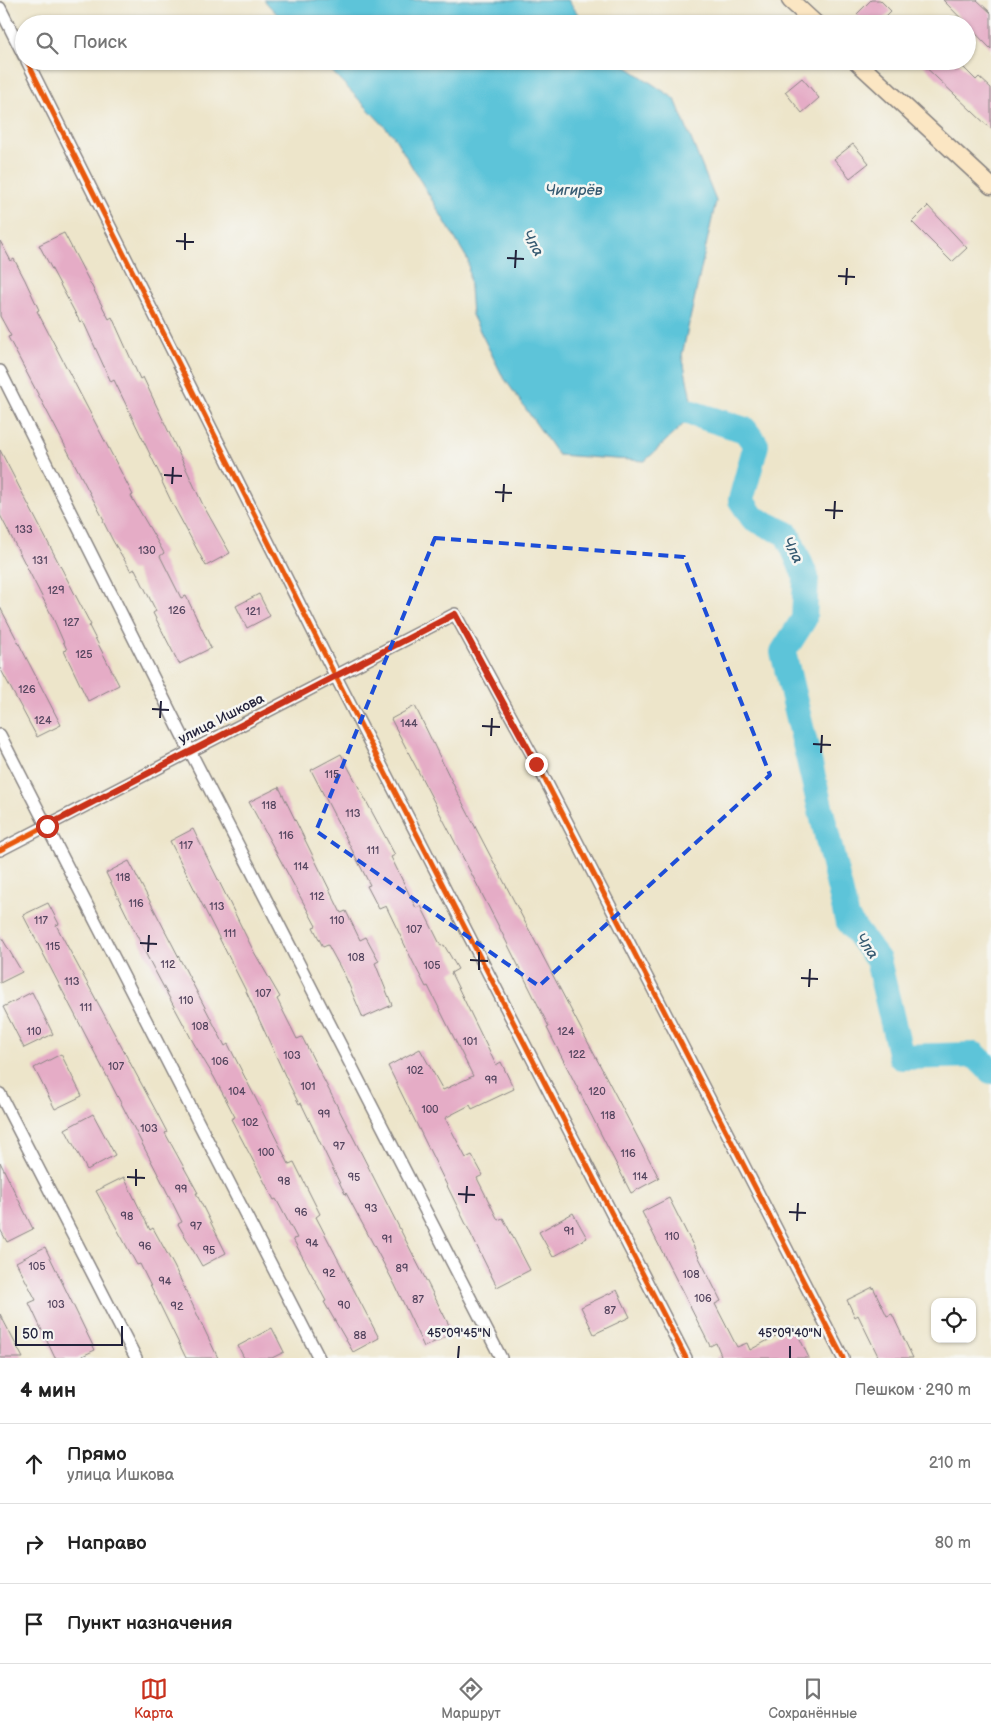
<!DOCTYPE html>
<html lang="ru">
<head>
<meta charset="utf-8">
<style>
	:root { --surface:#fff; --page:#f6f6f6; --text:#222; --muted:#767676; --line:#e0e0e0; --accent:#c8321e }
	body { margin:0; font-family:"Balsamiq Sans",sans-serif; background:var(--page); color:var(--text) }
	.controls { position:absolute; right:15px; bottom:15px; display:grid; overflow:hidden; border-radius:10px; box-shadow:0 1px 4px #0004 }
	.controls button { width:45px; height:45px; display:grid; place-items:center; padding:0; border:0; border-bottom:1px solid var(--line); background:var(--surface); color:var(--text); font:25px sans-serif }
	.scale { position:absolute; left:15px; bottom:12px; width:108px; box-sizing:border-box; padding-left:5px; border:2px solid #22223b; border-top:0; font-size:14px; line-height:18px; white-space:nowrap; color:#22223b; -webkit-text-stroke:4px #f6f6f2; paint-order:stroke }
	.stop { position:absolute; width:15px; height:15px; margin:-11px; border:4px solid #c8321e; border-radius:50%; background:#fff }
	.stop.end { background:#c8321e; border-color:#fff; box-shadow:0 1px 5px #0008 }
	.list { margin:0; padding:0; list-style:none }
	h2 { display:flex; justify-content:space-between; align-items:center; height:65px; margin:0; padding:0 20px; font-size:21px }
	h2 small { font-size:16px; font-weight:400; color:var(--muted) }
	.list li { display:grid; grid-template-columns:32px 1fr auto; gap:15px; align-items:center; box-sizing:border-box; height:80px; padding:0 20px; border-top:1px solid var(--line) }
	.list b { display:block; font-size:19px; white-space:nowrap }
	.list p { margin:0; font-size:16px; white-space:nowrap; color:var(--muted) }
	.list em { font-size:16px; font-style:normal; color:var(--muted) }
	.icon { flex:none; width:28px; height:28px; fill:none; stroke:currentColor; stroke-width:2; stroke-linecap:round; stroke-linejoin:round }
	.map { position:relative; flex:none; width:991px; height:1358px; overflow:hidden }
	.search { position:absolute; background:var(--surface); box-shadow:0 1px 4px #0004; left:15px; right:15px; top:15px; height:55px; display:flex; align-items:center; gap:12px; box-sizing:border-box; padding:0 18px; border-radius:28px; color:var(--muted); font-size:19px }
	.sheet { height:305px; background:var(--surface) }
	nav { display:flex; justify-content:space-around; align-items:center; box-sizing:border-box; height:70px; border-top:1px solid var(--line); background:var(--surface); font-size:14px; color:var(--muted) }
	nav a { display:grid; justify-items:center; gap:2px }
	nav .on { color:var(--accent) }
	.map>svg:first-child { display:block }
	.water { fill:#5dc4d9; stroke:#40738a }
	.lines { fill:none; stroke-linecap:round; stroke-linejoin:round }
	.river { stroke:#5dc4d9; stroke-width:26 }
	.building { fill:#e5acc6 }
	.street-casing { stroke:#888482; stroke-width:14 }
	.secondary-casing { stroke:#888482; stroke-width:19 }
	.street { stroke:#fff; stroke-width:11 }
	.secondary { stroke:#fbe6c3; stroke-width:16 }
	.cycleway-casing { stroke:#f6f6f2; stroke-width:8 }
	.cycleway { stroke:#e8590c; stroke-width:5 }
	.route { stroke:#c8321e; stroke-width:6 }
	.marked { fill:none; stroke:#1d4ed8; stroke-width:4; stroke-dasharray:10 6; stroke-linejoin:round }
	.ticks { fill:none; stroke:#22223b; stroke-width:2 }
	.labels { text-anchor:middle; stroke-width:5; stroke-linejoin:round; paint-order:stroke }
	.number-label { font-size:11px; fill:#53445e }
	.street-label { font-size:14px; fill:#22223b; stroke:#f6f6f2 }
	.water-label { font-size:15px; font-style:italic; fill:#375b72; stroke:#f6f6f2 }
	.ticks-label { font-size:12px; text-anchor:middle; fill:#22223b; stroke:#f6f6f2; stroke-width:5; stroke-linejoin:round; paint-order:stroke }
</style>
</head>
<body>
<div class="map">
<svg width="991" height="1358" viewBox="0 0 991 1358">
	<rect width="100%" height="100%" fill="#f6f6f2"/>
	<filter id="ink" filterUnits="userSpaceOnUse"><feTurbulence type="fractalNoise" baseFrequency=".02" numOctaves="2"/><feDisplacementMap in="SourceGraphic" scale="10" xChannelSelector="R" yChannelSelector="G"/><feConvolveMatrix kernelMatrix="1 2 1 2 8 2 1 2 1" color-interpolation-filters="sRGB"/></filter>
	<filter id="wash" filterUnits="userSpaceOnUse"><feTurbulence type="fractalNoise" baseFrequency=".0096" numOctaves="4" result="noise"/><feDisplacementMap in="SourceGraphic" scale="20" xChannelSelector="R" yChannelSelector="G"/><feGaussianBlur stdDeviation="1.12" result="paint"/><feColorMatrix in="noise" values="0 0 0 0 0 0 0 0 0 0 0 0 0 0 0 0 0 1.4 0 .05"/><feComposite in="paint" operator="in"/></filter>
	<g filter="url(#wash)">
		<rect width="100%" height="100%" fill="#ede5ca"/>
		<g class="water">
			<path d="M264,0h304l17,24h-299z"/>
			<path d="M322,61h296l57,38 41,102 -34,154 12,59 -49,47 -87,-6 -56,-80 -30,-60 -4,-55 -75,-125z"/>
		</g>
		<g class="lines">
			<path class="river" d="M660,401l34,13 51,16 11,15 -15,55 12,18 34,16 19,43 -2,42 -21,33 64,267 31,41 23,97 74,-2 16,16"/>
		</g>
		<g id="blocks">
			<g class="building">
				<path d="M871,0h9l11,11 -13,13h-11l-10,-10z"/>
				<path d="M943,0h34l14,13v36z"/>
				<path d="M919,61h38l19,19 3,-3 12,11v41z"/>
				<path d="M802,78l17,20 -17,15 -17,-21z"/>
				<path d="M853,144l16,19 -19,15 -16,-19z"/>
				<path d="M928,206l39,42 -15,14 -40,-40z"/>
				<path d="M64,233l45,86 3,-2 28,62 3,-2 60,128 27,48 -24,13 -34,-63 -10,-21 1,-1 -49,-101 -3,2 -28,-61 -3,1 -41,-77z"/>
				<path d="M0,241l11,20 3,-2 11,21 14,30 -2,1 96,184 -2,1 33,57 -4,3 21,42 5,-2 25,52 -32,16 -26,-51 3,-2 -21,-42 -4,2 -18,-30 -10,-20 1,-1 -96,-183 3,-1 -11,-20z"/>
				<path d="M0,450l80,154 11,21 -2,1 30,59 -31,16 -24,-50 3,-1 -14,-32 -53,-103z"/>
				<path d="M259,594l11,22 -23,12 -11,-22z"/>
				<path d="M0,607l61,118 -24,12 -37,-69z"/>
				<path d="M415,706l43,88 201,384 -28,15 -84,-165 2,-1 -52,-104 -106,-204z"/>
				<path d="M341,754l54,101 -4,2 25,51 5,-2 20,40 3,-1 14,24 -7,4 45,92 5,-3 13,27 -42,20 -2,-4 -25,13 21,40 6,-3 11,20 -6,3 21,42 5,-2 27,52 -33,17 -109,-221 32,-17 23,41 30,-14 -45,-90 -2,1 -13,-25 -27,-56 -7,3 -12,-23 3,-1 -59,-115z"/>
				<path d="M279,787l62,126 5,-2 14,29 6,-3 13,24 -4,2 17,42 -29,13 -17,-40 -18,-33 -5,2 -10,-20 3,-1 -67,-124z"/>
				<path d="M193,829l61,123 26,45 -3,2 20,40 5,-2 151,296 -29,14 -29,-62 -49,-92 -1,1 -44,-91 -2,1 -11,-22 -43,-93 -75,-148z"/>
				<path d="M129,861l96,185 3,-2 61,120 5,-2 26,52 -4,3 63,121 -26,14 -29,-50 2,-1 -33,-62 4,-1 -21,-39 -2,1 -43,-81 4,-2 -21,-40 -21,-35 -46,-86 -41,-83z"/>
				<path d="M48,903l11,21 -3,1 100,186 11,21 -2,1 33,60h-2l30,60 -24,13 -24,-42 4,-2 -21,-42 -138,-265z"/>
				<path d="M0,935l22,37 -22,11z"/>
				<path d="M32,992l21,42 -29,14 -21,-41z"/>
				<path d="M61,1054l21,42 -27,13 -21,-41z"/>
				<path d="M93,1114l22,41 -28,15 -22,-41z"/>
				<path d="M0,1162l33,67 -26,13 -7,-13z"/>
				<path d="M124,1177l26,53 3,-2 21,38 44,92h-32l-46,-94 -3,1 -41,-74z"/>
				<path d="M669,1198l52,103 -6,3 22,43 10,-4 3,7 44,-24 15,32h-94l6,-3 -5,-12 -6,3 -68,-134z"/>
				<path d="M573,1213l14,25 -34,19 -14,-25z"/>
				<path d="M45,1247l50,103 -17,8h-23l-26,-55 7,-3 -20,-38z"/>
				<path d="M873,1287l14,29 5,-2 21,44h-34l-21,-43 -3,2 -8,-17z"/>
				<path d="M617,1290l13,27 -36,17 -13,-27z"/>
				<path d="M0,1314l13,25 10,19h-23z"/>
				<path d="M272,1328l12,24 -12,6h-28l-6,-12z"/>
			</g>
		</g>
	</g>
	<g filter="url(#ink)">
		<use href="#blocks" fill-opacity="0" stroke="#888482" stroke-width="1"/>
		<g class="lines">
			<defs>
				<g id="street">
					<path d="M0,8l24,48"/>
					<path d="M27,61l309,616 350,681"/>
					<path d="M0,371l190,380 311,607"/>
					<path d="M0,735l319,623"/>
					<path d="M0,850l455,-236 82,150 306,594"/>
					<path d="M0,1094l136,264"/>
				</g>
				<g id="secondary">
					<path d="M790,0l26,24"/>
					<path d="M856,61l135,125"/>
				</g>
			</defs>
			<use href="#street" class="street-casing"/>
			<use href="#secondary" class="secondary-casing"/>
			<use href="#street" class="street"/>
			<use href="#secondary" class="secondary"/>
			<defs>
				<g id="cycleway">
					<path d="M27,61l309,616 350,681"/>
					<path d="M0,850l455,-236 82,150 306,594"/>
				</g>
			</defs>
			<use href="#cycleway" class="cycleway-casing"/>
			<use href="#cycleway" class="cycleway"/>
		</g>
	</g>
	<g class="lines" filter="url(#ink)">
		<path class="route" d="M47,826l408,-212 81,150"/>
	</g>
	<path class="marked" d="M435,538l249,19 86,218 -231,211 -223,-155z"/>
	<path class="ticks" d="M176,241l18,1M185,250v-17M507,258l17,1M515,268l1,-18M838,276l17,1M846,285l1,-17M164,475l18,1M172,484l1,-17M495,492l17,1M503,502l1,-18M825,510l18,1M834,519l1,-18M152,709l17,1M160,718l1,-17M482,726l18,1M491,736l1,-18M813,744l18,1M821,753l1,-18M140,943l17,1M148,952l1,-17M470,960l18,1M479,970v-18M801,978l17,1M809,987l1,-18M127,1177l18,1M136,1186v-17M458,1194l17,1M466,1203l1,-17M789,1212l17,1M797,1221l1,-18M458,1358l1,-12M790,1358v-12"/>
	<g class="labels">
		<g class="number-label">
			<text x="24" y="533">133</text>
			<text x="147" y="554">130</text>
			<text x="40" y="564">131</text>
			<text x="56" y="594">129</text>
			<text x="177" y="614">126</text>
			<text x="253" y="615">121</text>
			<text x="71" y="626">127</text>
			<text x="84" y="658">125</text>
			<text x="27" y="693">126</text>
			<text x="43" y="724">124</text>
			<text x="409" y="727">144</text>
			<text x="332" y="778">115</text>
			<text x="269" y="809">118</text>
			<text x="353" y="817">113</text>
			<text x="286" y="839">116</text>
			<text x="186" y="849">117</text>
			<text x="373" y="854">111</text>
			<text x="301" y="870">114</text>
			<text x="123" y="881">118</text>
			<text x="317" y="900">112</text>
			<text x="136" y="907">116</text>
			<text x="217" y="910">113</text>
			<text x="41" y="924">117</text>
			<text x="337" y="924">110</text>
			<text x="414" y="933">107</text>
			<text x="230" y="937">111</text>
			<text x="53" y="950">115</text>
			<text x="356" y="961">108</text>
			<text x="168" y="968">112</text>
			<text x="432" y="969">105</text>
			<text x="72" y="985">113</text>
			<text x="263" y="997">107</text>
			<text x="186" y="1004">110</text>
			<text x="86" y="1011">111</text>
			<text x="200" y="1030">108</text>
			<text x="34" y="1035">110</text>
			<text x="566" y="1035">124</text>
			<text x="470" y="1045">101</text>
			<text x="577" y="1058">122</text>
			<text x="292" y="1059">103</text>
			<text x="220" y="1065">106</text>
			<text x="116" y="1070">107</text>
			<text x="415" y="1074">102</text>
			<text x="491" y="1084">99</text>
			<text x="308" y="1090">101</text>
			<text x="237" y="1095">104</text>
			<text x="597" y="1095">120</text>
			<text x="430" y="1113">100</text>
			<text x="324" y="1118">99</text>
			<text x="608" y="1119">118</text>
			<text x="250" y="1126">102</text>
			<text x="149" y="1132">103</text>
			<text x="339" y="1150">97</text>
			<text x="266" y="1156">100</text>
			<text x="628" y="1157">116</text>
			<text x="640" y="1180">114</text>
			<text x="354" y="1181">95</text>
			<text x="284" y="1185">98</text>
			<text x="181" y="1193">99</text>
			<text x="371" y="1212">93</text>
			<text x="301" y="1216">96</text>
			<text x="127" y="1220">98</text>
			<text x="196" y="1230">97</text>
			<text x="569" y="1235">91</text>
			<text x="672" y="1240">110</text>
			<text x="387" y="1243">91</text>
			<text x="312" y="1247">94</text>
			<text x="145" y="1250">96</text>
			<text x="209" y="1254">95</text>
			<text x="37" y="1270">105</text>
			<text x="402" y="1272">89</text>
			<text x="329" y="1277">92</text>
			<text x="691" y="1278">108</text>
			<text x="165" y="1285">94</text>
			<text x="703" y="1302">106</text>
			<text x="418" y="1303">87</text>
			<text x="56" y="1308">103</text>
			<text x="344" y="1309">90</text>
			<text x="177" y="1310">92</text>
			<text x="610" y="1314">87</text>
			<text x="360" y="1339">88</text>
		</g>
		<g class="street-label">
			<text transform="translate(221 718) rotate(-27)" y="5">улица Ишкова</text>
		</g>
		<g class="water-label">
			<text x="574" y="195">Чигирёв</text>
			<text transform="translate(533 243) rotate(59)" y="5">Чла</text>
			<text transform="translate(793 550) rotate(62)" y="5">Чла</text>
			<text transform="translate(867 946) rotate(54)" y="5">Чла</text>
		</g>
	</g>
	<g class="ticks-label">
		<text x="459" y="1337">45°09'45"N</text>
		<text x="790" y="1337">45°09'40"N</text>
	</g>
</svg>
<div class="controls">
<button><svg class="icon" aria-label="locate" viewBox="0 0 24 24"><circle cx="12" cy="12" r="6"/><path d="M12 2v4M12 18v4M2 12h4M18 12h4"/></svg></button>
</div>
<div class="scale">50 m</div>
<div class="stop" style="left:47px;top:826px"></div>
<div class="stop end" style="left:536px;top:764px"></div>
<div class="search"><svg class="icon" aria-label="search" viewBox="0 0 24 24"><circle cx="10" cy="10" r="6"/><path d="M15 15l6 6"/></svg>Поиск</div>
</div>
<section class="sheet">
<h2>4 мин<small>Пешком · 290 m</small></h2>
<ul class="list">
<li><svg class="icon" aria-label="ahead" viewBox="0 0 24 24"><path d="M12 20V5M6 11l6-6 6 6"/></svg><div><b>Прямо</b><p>улица Ишкова</p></div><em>210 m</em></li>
<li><svg class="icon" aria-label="right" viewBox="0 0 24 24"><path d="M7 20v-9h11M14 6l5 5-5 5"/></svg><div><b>Направо</b></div><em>80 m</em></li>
<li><svg class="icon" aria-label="arrive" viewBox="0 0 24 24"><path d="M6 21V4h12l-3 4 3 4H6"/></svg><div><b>Пункт назначения</b></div></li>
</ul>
</section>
<nav>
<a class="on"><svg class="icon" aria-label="map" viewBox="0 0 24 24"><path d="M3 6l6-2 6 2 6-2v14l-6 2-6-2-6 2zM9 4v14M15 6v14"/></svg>Карта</a>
<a><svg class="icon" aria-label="directions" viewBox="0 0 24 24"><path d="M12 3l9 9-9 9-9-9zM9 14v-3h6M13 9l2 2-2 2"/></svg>Маршрут</a>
<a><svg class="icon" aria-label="saved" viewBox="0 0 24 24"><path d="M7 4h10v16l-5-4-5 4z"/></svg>Сохранённые</a>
</nav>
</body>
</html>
